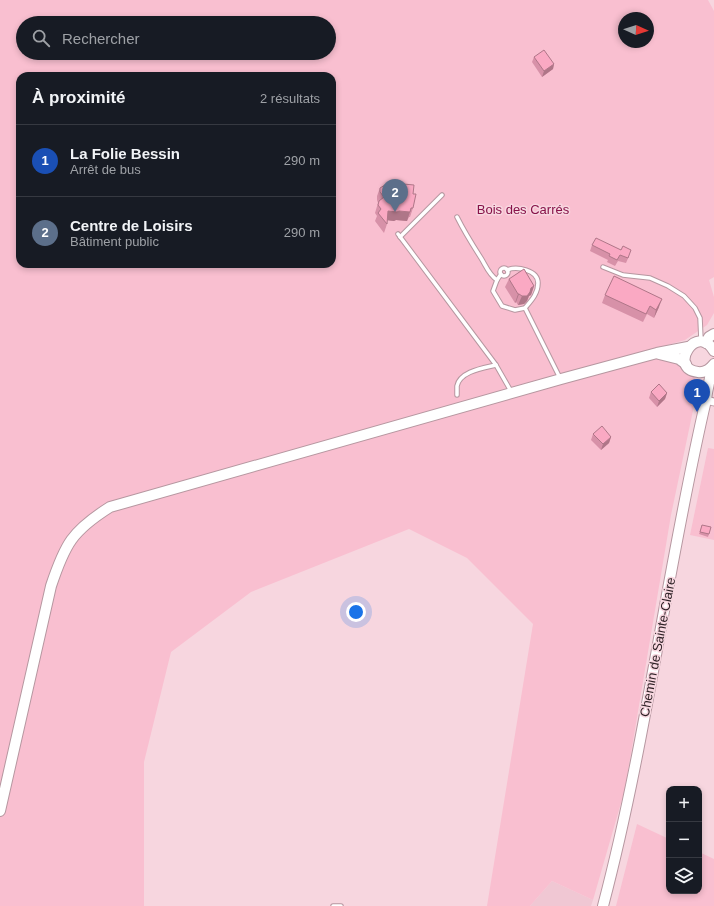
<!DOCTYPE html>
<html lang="fr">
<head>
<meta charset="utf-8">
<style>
	:root { --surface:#171b24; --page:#20242c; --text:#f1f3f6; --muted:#9ea1a6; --line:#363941; --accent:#ea580c }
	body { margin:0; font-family:Arial,sans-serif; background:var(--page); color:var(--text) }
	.controls { position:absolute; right:12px; bottom:12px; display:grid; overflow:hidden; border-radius:8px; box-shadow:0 2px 6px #0003 }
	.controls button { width:36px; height:36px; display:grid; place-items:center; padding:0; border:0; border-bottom:1px solid var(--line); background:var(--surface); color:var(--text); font:20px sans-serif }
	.compass { position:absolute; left:618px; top:12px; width:36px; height:36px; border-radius:50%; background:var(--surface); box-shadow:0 2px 6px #0003; rotate:93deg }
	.you { position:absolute; left:356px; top:612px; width:14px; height:14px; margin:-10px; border:3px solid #fff; border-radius:50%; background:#1a73e8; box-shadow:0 0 0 6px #1a73e833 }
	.badge { display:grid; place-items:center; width:26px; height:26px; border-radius:50%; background:var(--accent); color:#fff; font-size:13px; font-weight:700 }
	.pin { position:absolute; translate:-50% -33px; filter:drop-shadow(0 1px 2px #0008) }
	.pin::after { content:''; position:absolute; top:21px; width:14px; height:12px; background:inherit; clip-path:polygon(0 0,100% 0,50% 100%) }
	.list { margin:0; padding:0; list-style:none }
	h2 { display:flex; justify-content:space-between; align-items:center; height:52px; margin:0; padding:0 16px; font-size:17px }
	h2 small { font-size:13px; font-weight:400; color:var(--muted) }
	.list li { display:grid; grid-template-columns:26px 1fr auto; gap:12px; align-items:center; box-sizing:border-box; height:72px; padding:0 16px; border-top:1px solid var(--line) }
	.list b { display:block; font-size:15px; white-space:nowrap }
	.list p { margin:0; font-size:13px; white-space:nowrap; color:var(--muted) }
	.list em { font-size:13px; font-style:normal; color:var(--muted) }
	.icon { flex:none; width:22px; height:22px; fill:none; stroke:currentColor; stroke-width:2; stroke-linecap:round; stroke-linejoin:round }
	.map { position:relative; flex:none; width:714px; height:906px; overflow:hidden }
	.search { position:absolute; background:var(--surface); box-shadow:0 2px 6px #0003; left:16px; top:16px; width:320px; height:44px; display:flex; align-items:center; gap:10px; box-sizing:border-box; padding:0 14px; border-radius:22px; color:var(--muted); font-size:15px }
	.panel { position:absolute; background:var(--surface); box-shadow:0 2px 6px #0003; left:16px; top:72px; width:320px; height:196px; border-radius:12px }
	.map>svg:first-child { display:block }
	.built { fill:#f0c7d3 }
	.green { fill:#f9bfd0; fill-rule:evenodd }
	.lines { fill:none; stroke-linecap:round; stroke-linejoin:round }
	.lane-casing { stroke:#b697a0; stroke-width:5.5 }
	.street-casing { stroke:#b697a0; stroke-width:9 }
	.secondary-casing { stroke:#b697a0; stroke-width:12 }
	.lane { stroke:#fff; stroke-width:3.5 }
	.street { stroke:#fff; stroke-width:7 }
	.secondary { stroke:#fff; stroke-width:10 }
	.wall { fill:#d791a8 }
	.shaded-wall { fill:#af7688 }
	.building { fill:#faa9c3; stroke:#af7688 }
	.labels { text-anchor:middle; stroke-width:3; stroke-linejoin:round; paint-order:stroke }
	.park-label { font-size:13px; fill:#871249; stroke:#f7d6df }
	.street-label { font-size:13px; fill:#2d2125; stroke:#f7d6df }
</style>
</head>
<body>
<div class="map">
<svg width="714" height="906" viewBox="0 0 714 906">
	<rect width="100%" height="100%" fill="#f7d6df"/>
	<path class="built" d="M552,881l41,19 -2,6h-61z"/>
	<g class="green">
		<path d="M0,0h708l6,11v266l-5,3 5,17v16l-7,12 -22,15 -28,8 9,11 18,9 15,14 -28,133 -46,274 -32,111 -41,-19 -22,25h-43l46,-282 -66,-66 -58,-29 -158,63 -80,60 -27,110v144h-144zM624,18h24v24h-24zM23,23h306v30h-306zM20,76h312v188h-312z"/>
		<path d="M708,448l6,1v91l-24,-5z"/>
		<path d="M637,824l32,15v52h30v-39l15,7v47h-98z"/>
	</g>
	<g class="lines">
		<defs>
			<g id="lane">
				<path d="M457,217c7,14 15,27 24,41 5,8 8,17 16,22"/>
				<path d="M398,234l98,131 16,28"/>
				<path d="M400,237l42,-42"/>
				<path d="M603,267l20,8 27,3 18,8 16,10 11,12 5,10 1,22"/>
				<circle cx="504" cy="272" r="4"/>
				<path d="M501,274l-4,6 -4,11 9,15 13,4 10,-2c6,-7 13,-14 13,-25 0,-13 -21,-17 -31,-13"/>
				<path d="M525,308l35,70"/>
				<path d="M457,395c0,-3 0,-7 0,-9 3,-15 27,-18 39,-21"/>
				<path d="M333,906h8"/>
			</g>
			<path id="street" d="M706,400l8,2"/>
			<g id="secondary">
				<path d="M706,343l3,-6 5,-3"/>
				<path d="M714,351c-17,-30 -47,18 -16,21 7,1 12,-3 16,-8"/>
				<path d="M659,354l20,5 7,5"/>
				<path d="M0,811l51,-225c14,-42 21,-55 59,-79l451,-128 96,-26 31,-6"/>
				<path d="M603,906c44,-167 64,-339 103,-506 1,-12 5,-21 5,-32"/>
			</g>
		</defs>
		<use href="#lane" class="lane-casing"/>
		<use href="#street" class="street-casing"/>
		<use href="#secondary" class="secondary-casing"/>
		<use href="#lane" class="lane"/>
		<use href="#street" class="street"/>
		<use href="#secondary" class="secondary"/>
	</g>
	<g class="wall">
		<path d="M534,57l20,7 -1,5 -11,8 -10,-15z"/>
		<path d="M380,188l33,6v14l-3,9h-1l-2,4 -11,-1 -2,1 -7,-1v4l-3,9 -9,-12 2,-5 -2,-3 3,-10 -1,-3v-4z"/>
		<path d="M592,245l37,11 -3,7 -8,-2 -3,5 -8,-4 1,-2 -18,-9z"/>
		<path d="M509,279l25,7 -3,9 -2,1 -2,5 -3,3 -6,1 -2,-3 -1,1 -10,-16z"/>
		<path d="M605,295l54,12 -5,11 -7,-4 -4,8 -41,-19z"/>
		<path d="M651,392l16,1 -2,6 -8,8 -8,-9z"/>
		<path d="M593,434l18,3 -2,6 -8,7 -10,-10z"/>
		<path d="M702,525l7,9 -1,3 -9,-3z"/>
	</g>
	<g class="shaded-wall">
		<path d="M554,64l-1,5 -11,8 2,-6z"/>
		<path d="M388,211h11l11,1 -3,9 -11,-1 -2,1 -9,-1z"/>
		<path d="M534,286l-3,9 -2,1 -2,5 -3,3 -6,1 4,-9z"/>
		<path d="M518,294h1l-3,8 -1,1z"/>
		<path d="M662,299l-3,8 -5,11 2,-8z"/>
		<path d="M667,393l-2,6 -8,8 2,-6z"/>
		<path d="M611,437l-2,6 -8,7 2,-6z"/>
	</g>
	<g class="building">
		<path d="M544,50l10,14 -10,7 -10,-14z"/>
		<path d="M393,183l21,2 -1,9h3l-3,14h-2l-1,4 -11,-1 -2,1 -9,-1 -1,13 -9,-11 3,-4 -3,-4 1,-4 5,-4 -4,-5v-4l5,-3z"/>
		<path d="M596,238l25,12 2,-4 8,4 -3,8 -8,-3 -3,5 -8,-4 1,-2 -18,-9z"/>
		<path d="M524,269l10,17 -3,2 -1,4 -3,4h-5l-3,-2h-1l-9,-15z"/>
		<path d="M614,276l48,23 -6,11 -6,-4 -4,8 -41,-19z"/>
		<path d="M659,384l8,9 -8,8 -8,-9z"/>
		<path d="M602,426l9,11 -8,7 -10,-10z"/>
		<path d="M702,525l9,2 -2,7 -9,-2z"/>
	</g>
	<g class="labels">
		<g class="park-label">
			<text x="523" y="214">Bois des Carrés</text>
		</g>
		<g class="street-label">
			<text transform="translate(657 647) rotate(-79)" y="5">Chemin de Sainte-Claire</text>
		</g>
	</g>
</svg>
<div class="controls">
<button>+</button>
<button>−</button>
<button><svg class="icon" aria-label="layers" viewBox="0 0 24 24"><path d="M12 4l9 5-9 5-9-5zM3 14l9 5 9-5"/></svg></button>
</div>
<svg class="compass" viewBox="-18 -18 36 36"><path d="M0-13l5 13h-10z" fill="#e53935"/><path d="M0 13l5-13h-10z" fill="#9ea1a6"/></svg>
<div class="you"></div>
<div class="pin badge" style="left:697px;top:412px;background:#1a4fb4">1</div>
<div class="pin badge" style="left:395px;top:212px;background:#5c6f8a">2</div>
<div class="search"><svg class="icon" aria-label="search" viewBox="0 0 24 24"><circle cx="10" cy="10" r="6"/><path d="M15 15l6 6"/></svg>Rechercher</div>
<section class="panel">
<h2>À proximité<small>2 résultats</small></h2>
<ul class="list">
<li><span class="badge" style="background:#1a4fb4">1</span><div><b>La Folie Bessin</b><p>Arrêt de bus</p></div><em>290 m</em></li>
<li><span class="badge" style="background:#5c6f8a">2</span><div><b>Centre de Loisirs</b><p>Bâtiment public</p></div><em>290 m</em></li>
</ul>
</section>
</div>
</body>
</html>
